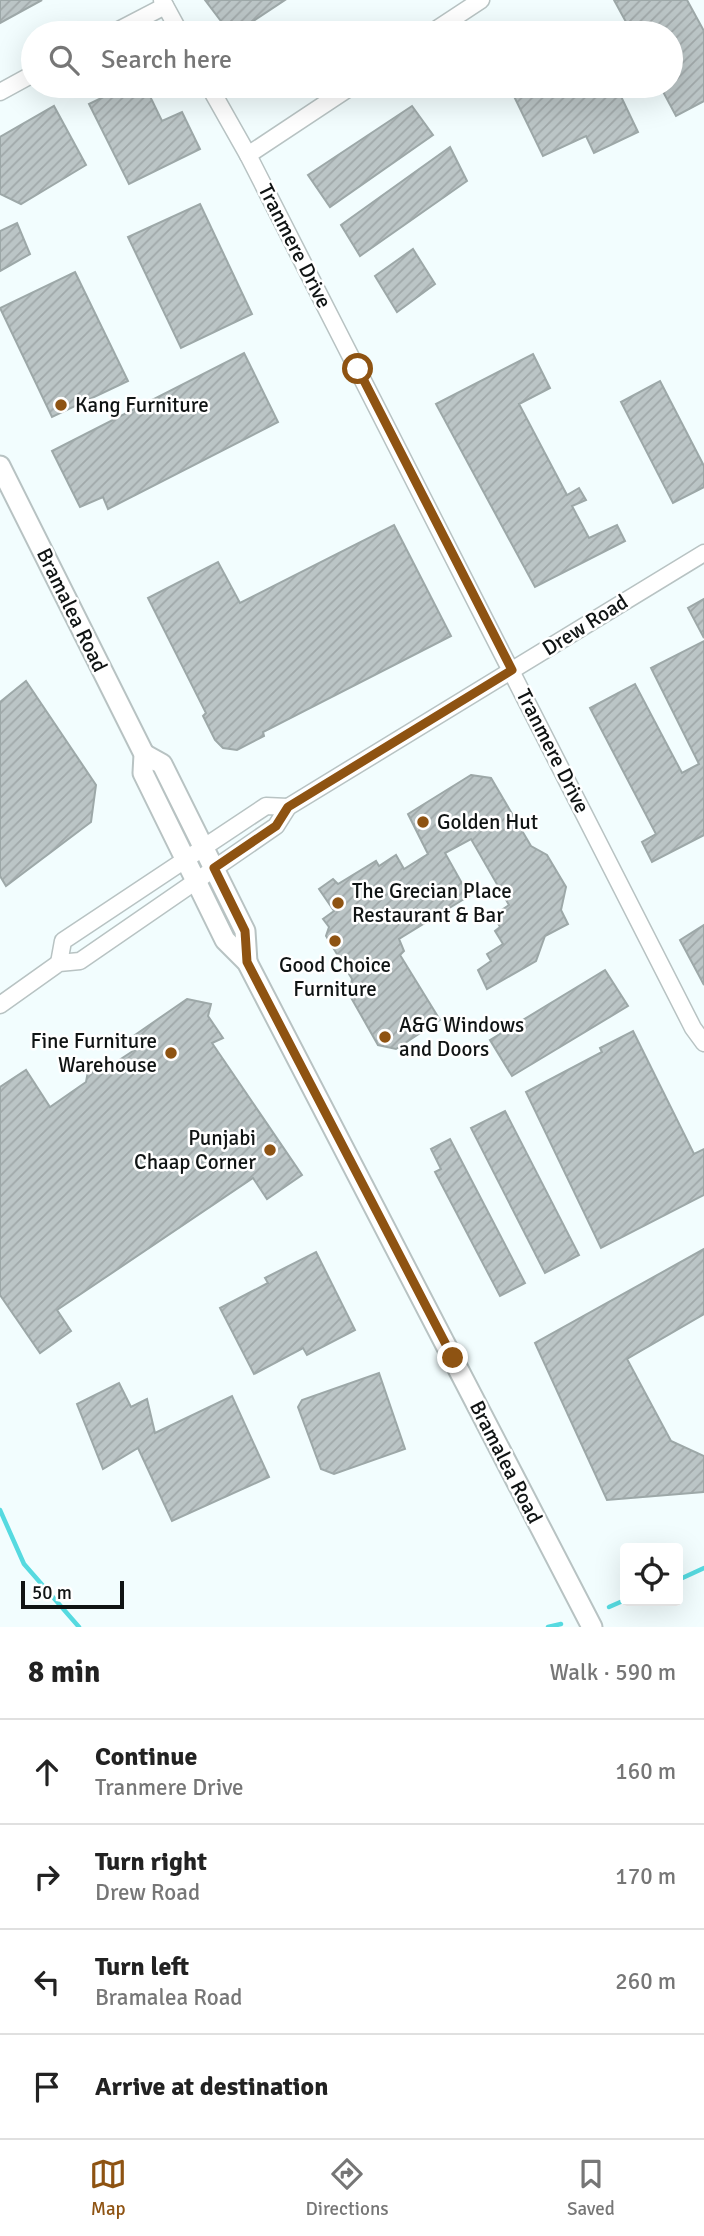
<!DOCTYPE html>
<html lang="en">
<head>
<meta charset="utf-8">
<style>
	:root { --surface:#fff; --page:#f2f2f2; --text:#222; --muted:#767676; --line:#e0e0e0; --accent:#8e5312 }
	body { margin:0; font-family:Signika,sans-serif; background:var(--page); color:var(--text) }
	.controls { position:absolute; right:21px; bottom:21px; display:grid; overflow:hidden; border-radius:7px; box-shadow:0 7px 28px #0002 }
	.controls button { width:63px; height:63px; display:grid; place-items:center; padding:0; border:0; border-bottom:2px solid var(--line); background:var(--surface); color:var(--text); font:35px sans-serif }
	.scale { position:absolute; left:21px; bottom:18px; width:103px; box-sizing:border-box; padding-left:7px; border:4px solid #101414; border-top:0; font-size:19px; line-height:24px; white-space:nowrap; color:#101414; -webkit-text-stroke:5px #fff; paint-order:stroke }
	.stop { position:absolute; width:21px; height:21px; margin:-16px; border:5px solid #8e5312; border-radius:50%; background:#fff }
	.stop.end { background:#8e5312; border-color:#fff; box-shadow:0 2px 7px #0008 }
	.list { margin:0; padding:0; list-style:none }
	h2 { display:flex; justify-content:space-between; align-items:center; height:91px; margin:0; padding:0 28px; font-size:30px }
	h2 small { font-size:23px; font-weight:400; color:var(--muted) }
	.list li { display:grid; grid-template-columns:46px 1fr auto; gap:21px; align-items:center; box-sizing:border-box; height:105px; padding:0 28px; border-top:2px solid var(--line) }
	.list b { display:block; font-size:26px; white-space:nowrap }
	.list p { margin:0; font-size:23px; white-space:nowrap; color:var(--muted) }
	.list em { font-size:23px; font-style:normal; color:var(--muted) }
	.icon { flex:none; width:38px; height:38px; fill:none; stroke:currentColor; stroke-width:2; stroke-linecap:round; stroke-linejoin:round }
	.map { position:relative; flex:none; width:704px; height:1627px; overflow:hidden }
	.search { position:absolute; background:var(--surface); box-shadow:0 7px 28px #0002; left:21px; right:21px; top:21px; height:77px; display:flex; align-items:center; gap:18px; box-sizing:border-box; padding:0 24px; border-radius:38px; color:var(--muted); font-size:26px }
	.sheet { height:511px; background:var(--surface) }
	nav { display:flex; justify-content:space-around; align-items:center; box-sizing:border-box; height:98px; border-top:2px solid var(--line); background:var(--surface); font-size:19px; color:var(--muted) }
	nav a { display:grid; justify-items:center; gap:4px }
	nav .on { color:var(--accent) }
	.map>svg:first-child { display:block }
	.lines { fill:none; stroke-linecap:round; stroke-linejoin:round }
	.stream { stroke:#56dae0; stroke-width:4.5 }
	.building { fill:url(#building-hatch); stroke:#9da8a8; stroke-width:2 }
	.minor-casing { stroke:#b8c3c3; stroke-width:19 }
	.major-casing { stroke:#b8c3c3; stroke-width:23 }
	.minor { stroke:#fff; stroke-width:16 }
	.major { stroke:#fff; stroke-width:19 }
	.route { stroke:#8e5312; stroke-width:9 }
	.poi-dot { fill:#8e5312; stroke:#fff; stroke-width:2.5 }
	.labels { text-anchor:middle; stroke-width:5; stroke-linejoin:round; paint-order:stroke }
	.street-label { font-size:21px; fill:#101414; stroke:#fff }
	.poi-label { font-size:21px; fill:#101414; stroke:#fff; text-anchor:start }
</style>
</head>
<body>
<div class="map">
<svg width="704" height="1627" viewBox="0 0 704 1627">
	<defs>
		<pattern id="building-hatch" width="6" height="6" patternUnits="userSpaceOnUse" patternTransform="scale(1.75)"><rect width="6" height="6" fill="#bbc5c6"/><path d="M-1 1l2-2M0 6l6-6M5 7l2-2" fill="none" stroke="#a0a8a9"/></pattern>
	</defs>
	<rect width="100%" height="100%" fill="#f2fdfe"/>
	<g class="lines">
		<g class="stream">
			<path d="M0,1510l24,54 55,63"/>
			<path d="M678,1580l26,-12"/>
			<path d="M609,1607l16,-7"/>
			<path d="M548,1627l13,-3"/>
		</g>
	</g>
	<g class="building">
		<path d="M0,0h42l-42,23z"/>
		<path d="M205,0h80l-50,33h-5z"/>
		<path d="M614,0h73l17,31v70l-28,15 -16,-30h11v-53h-39z"/>
		<path d="M126,86h19l17,35 20,-9 18,37 -71,35 -40,-80z"/>
		<path d="M509,86h107l22,46 -44,21 -8,-17 -43,20z"/>
		<path d="M54,106l32,59 -65,39 -21,-10v-57z"/>
		<path d="M412,106l21,29 -103,72 -22,-32z"/>
		<path d="M450,147l17,34 -107,75 -19,-31z"/>
		<path d="M200,204l52,110 -71,34 -53,-111z"/>
		<path d="M17,223l13,31 -30,17v-40z"/>
		<path d="M413,249l22,35 -38,28 -22,-36z"/>
		<path d="M75,272l53,109 -76,36 -52,-109z"/>
		<path d="M244,353l34,69 -170,87 -5,-12 -23,10 -28,-56z"/>
		<path d="M533,354l17,34 -31,16 48,91 12,-7 7,12 -14,6 17,32 28,-13 8,16 -90,46 -99,-183z"/>
		<path d="M660,381l44,85v21l-31,16 -52,-101z"/>
		<path d="M394,525l57,111 -188,96 1,4 -27,14 -14,-2 -8,-8 -12,-24 3,-3 -58,-115 70,-36 22,41z"/>
		<path d="M704,599v39l-16,-30z"/>
		<path d="M704,641v194l-52,27 -10,-20 14,-8 -66,-126 45,-24 47,89 17,-9 -48,-96z"/>
		<path d="M26,681l70,104 -5,37 -85,64 -6,-10v-174z"/>
		<path d="M471,775l20,3 40,68 16,9 19,32 -5,23 7,14 -23,12 -9,25 -49,28 -9,-19 13,-9 -4,-7 16,-10 -8,-13 5,-4 -6,-12 15,-10 -38,-66 -26,14 24,43 -70,43 5,12 -4,4 40,65 -44,29 -18,-4 -29,-51 3,-15 -26,-43 3,-9 -6,-8 11,-8 -15,-22 14,-10 5,5 38,-23 3,5 17,-11 8,14 24,-15 -20,-40z"/>
		<path d="M704,925v60l-24,-45z"/>
		<path d="M605,970l23,36 -116,70 -22,-36z"/>
		<path d="M187,999l24,5 -3,12 15,22 -11,5 90,132 -35,24 -14,-21 -196,132 14,21 -31,22 -40,-58v-208l26,-17 24,37 36,-25 3,-16 18,2 35,-23 -7,-10z"/>
		<path d="M633,1031l61,123 10,-5v46l-103,53 -75,-156 76,-40 -2,-4z"/>
		<path d="M505,1111l74,144 -34,18 -74,-145z"/>
		<path d="M450,1139l75,144 -25,13 -65,-124 6,-3 -10,-20z"/>
		<path d="M704,1249v65l-77,45 44,82 33,15v36l-97,8 -72,-157z"/>
		<path d="M316,1252l39,78 -48,25 -4,-7 -49,26 -34,-66 48,-25 -3,-5z"/>
		<path d="M379,1373l26,76 -71,25 -13,-5 -23,-62 4,-7z"/>
		<path d="M119,1383l12,24 16,-8 8,34 77,-37 37,81 -97,44 -34,-73 -35,21 -26,-65z"/>
	</g>
	<g class="lines">
		<defs>
			<g id="minor">
				<path d="M162,0l18,33"/>
				<path d="M113,33l52,-27"/>
				<path d="M431,33l50,-33"/>
				<path d="M209,86l39,69 445,873 11,15"/>
				<path d="M0,92l33,-18"/>
				<path d="M248,155l104,-69"/>
				<path d="M59,963l4,-22 203,-135 22,1"/>
				<path d="M0,1005l59,-42 21,-2 196,-135 12,-19 416,-254"/>
			</g>
			<g id="major">
				<path d="M0,466l144,288 -1,19 82,167 22,22 345,665"/>
				<path d="M144,754l18,10 83,167 2,31"/>
			</g>
		</defs>
		<use href="#minor" class="minor-casing"/>
		<use href="#major" class="major-casing"/>
		<use href="#minor" class="minor"/>
		<use href="#major" class="major"/>
	</g>
	<g class="lines">
		<path class="route" d="M358,369l154,301 -224,137 -12,19 -62,42 31,63 2,31 206,396"/>
	</g>
	<g class="poi-dot">
		<circle cx="61" cy="405" r="7"/>
		<circle cx="423" cy="822" r="7"/>
		<circle cx="338" cy="903" r="7"/>
		<circle cx="335" cy="941" r="7"/>
		<circle cx="385" cy="1037" r="7"/>
		<circle cx="171" cy="1053" r="7"/>
		<circle cx="270" cy="1150" r="7"/>
	</g>
	<g class="labels">
		<g class="street-label">
			<text transform="translate(295 246) rotate(63)" y="7">Tranmere Drive</text>
			<text transform="translate(72 610) rotate(64)" y="7">Bramalea Road</text>
			<text transform="translate(585 625) rotate(-32)" y="7">Drew Road</text>
			<text transform="translate(553 751) rotate(63)" y="7">Tranmere Drive</text>
			<text transform="translate(506 1462) rotate(63)" y="7">Bramalea Road</text>
		</g>
		<g class="poi-label">
			<text x="75" y="412">Kang Furniture</text>
			<text x="437" y="829">Golden Hut</text>
			<text x="352" y="898">The Grecian Place<tspan x="352" dy="24">Restaurant &amp; Bar</tspan></text>
			<text x="335" y="972" text-anchor="middle">Good Choice<tspan x="335" dy="24">Furniture</tspan></text>
			<text x="399" y="1032">A&amp;G Windows<tspan x="399" dy="24">and Doors</tspan></text>
			<text x="157" y="1048" text-anchor="end">Fine Furniture<tspan x="157" dy="24">Warehouse</tspan></text>
			<text x="256" y="1145" text-anchor="end">Punjabi<tspan x="256" dy="24">Chaap Corner</tspan></text>
		</g>
	</g>
</svg>
<div class="controls">
<button><svg class="icon" aria-label="locate" viewBox="0 0 24 24"><circle cx="12" cy="12" r="6"/><path d="M12 2v4M12 18v4M2 12h4M18 12h4"/></svg></button>
</div>
<div class="scale">50 m</div>
<div class="stop" style="left:358px;top:369px"></div>
<div class="stop end" style="left:453px;top:1358px"></div>
<div class="search"><svg class="icon" aria-label="search" viewBox="0 0 24 24"><circle cx="10" cy="10" r="6"/><path d="M15 15l6 6"/></svg>Search here</div>
</div>
<section class="sheet">
<h2>8 min<small>Walk · 590 m</small></h2>
<ul class="list">
<li><svg class="icon" aria-label="ahead" viewBox="0 0 24 24"><path d="M12 20V5M6 11l6-6 6 6"/></svg><div><b>Continue</b><p>Tranmere Drive</p></div><em>160 m</em></li>
<li><svg class="icon" aria-label="right" viewBox="0 0 24 24"><path d="M7 20v-9h11M14 6l5 5-5 5"/></svg><div><b>Turn right</b><p>Drew Road</p></div><em>170 m</em></li>
<li><svg class="icon" aria-label="left" viewBox="0 0 24 24"><path d="M17 20v-9H6M10 6l-5 5 5 5"/></svg><div><b>Turn left</b><p>Bramalea Road</p></div><em>260 m</em></li>
<li><svg class="icon" aria-label="arrive" viewBox="0 0 24 24"><path d="M6 21V4h12l-3 4 3 4H6"/></svg><div><b>Arrive at destination</b></div></li>
</ul>
</section>
<nav>
<a class="on"><svg class="icon" aria-label="map" viewBox="0 0 24 24"><path d="M3 6l6-2 6 2 6-2v14l-6 2-6-2-6 2zM9 4v14M15 6v14"/></svg>Map</a>
<a><svg class="icon" aria-label="directions" viewBox="0 0 24 24"><path d="M12 3l9 9-9 9-9-9zM9 14v-3h6M13 9l2 2-2 2"/></svg>Directions</a>
<a><svg class="icon" aria-label="saved" viewBox="0 0 24 24"><path d="M7 4h10v16l-5-4-5 4z"/></svg>Saved</a>
</nav>
</body>
</html>
